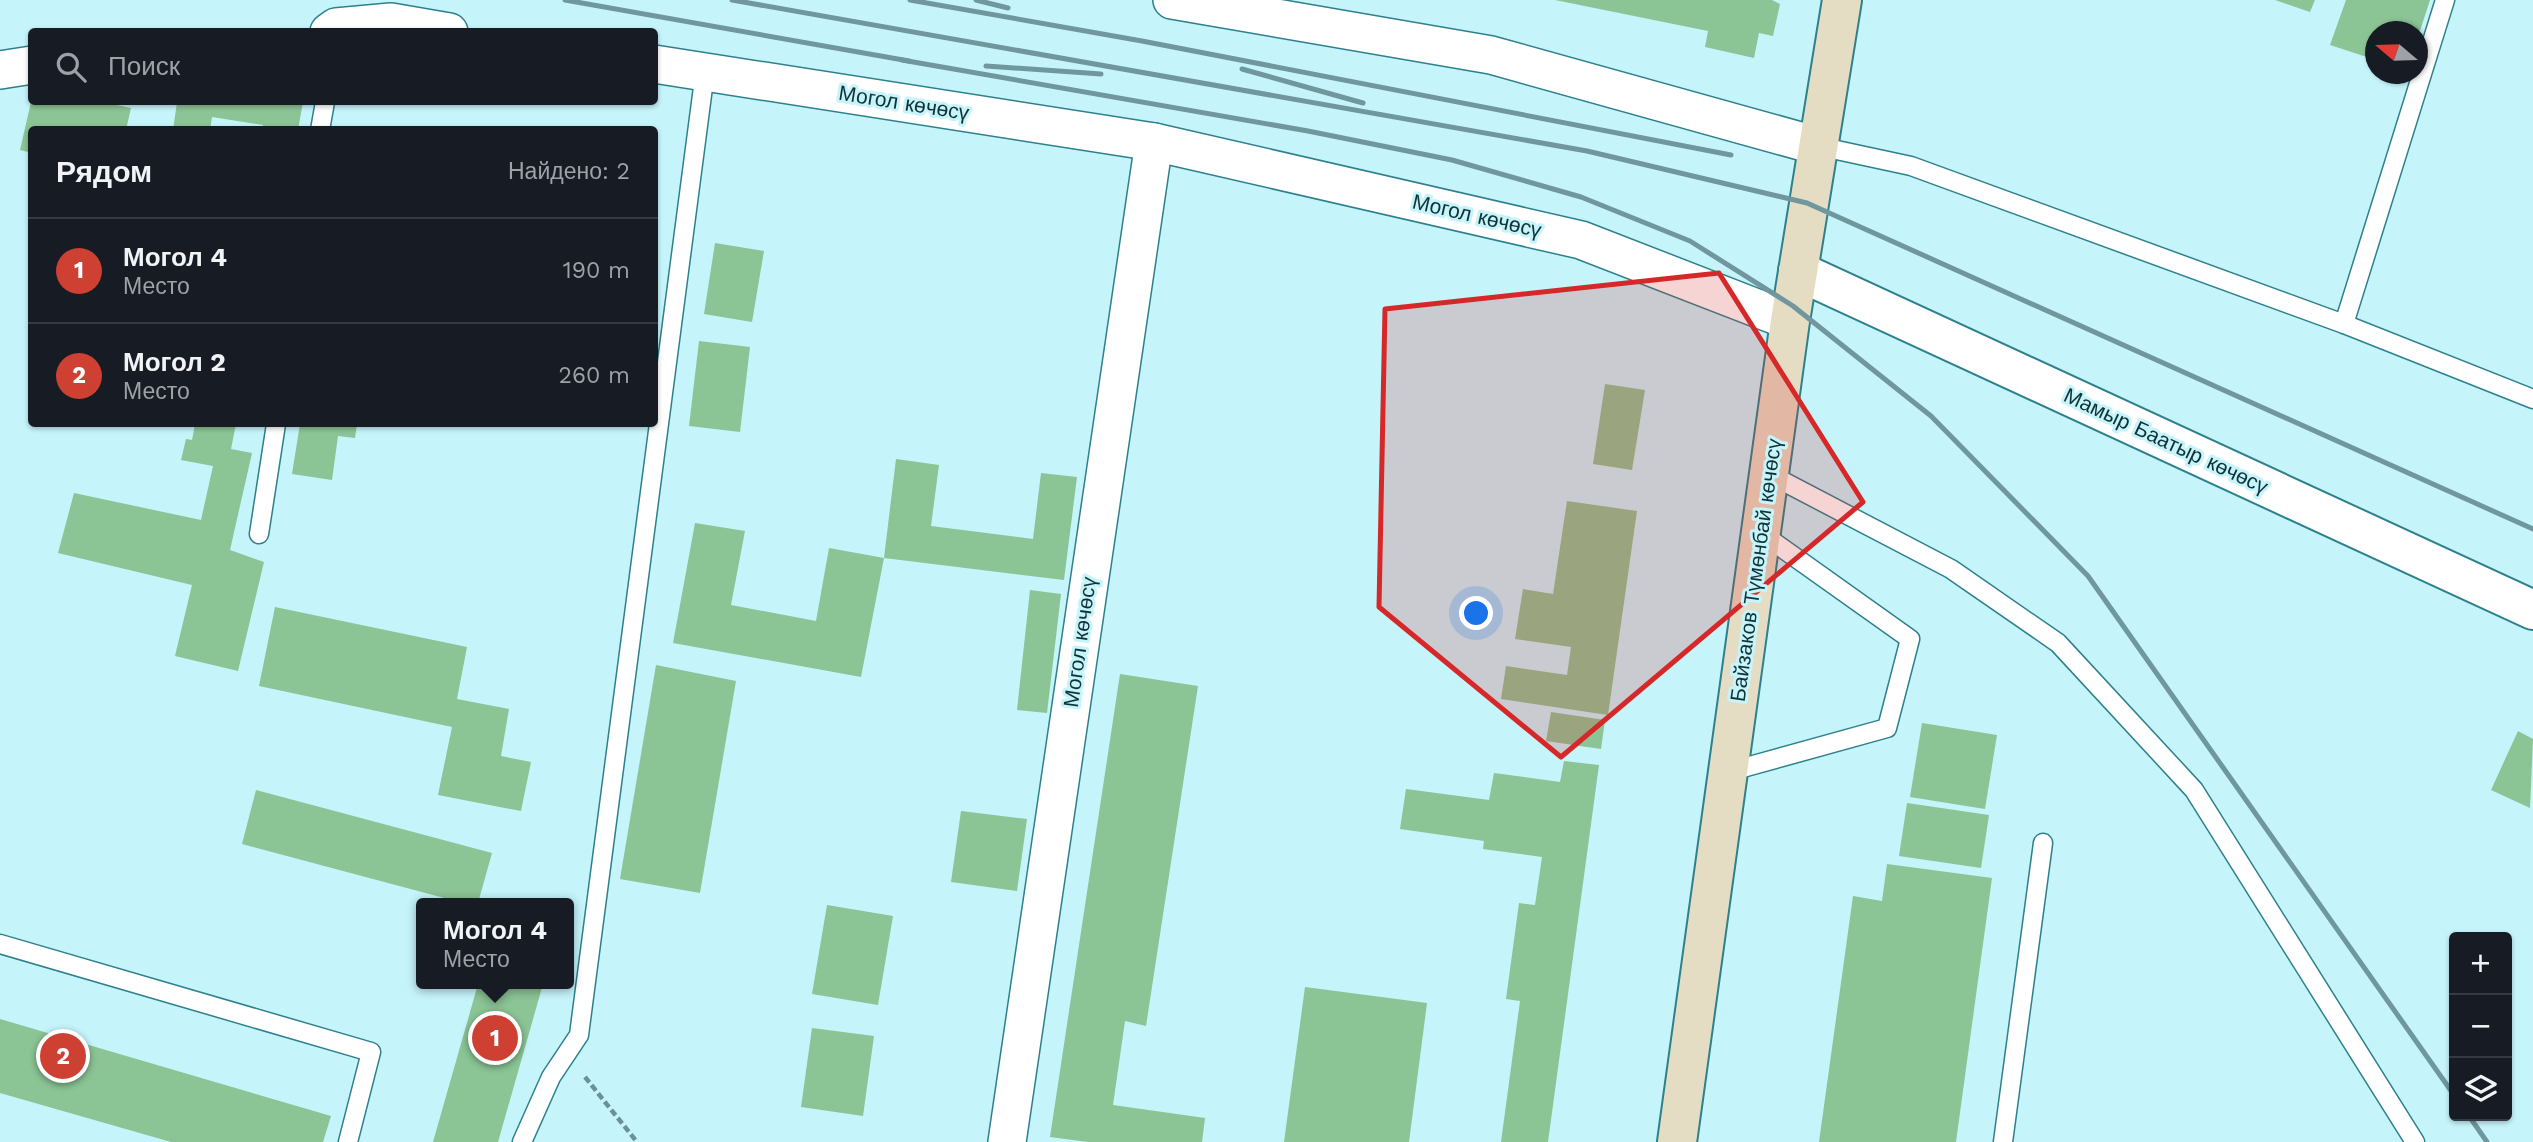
<!DOCTYPE html>
<html lang="ru">
<head>
<meta charset="utf-8">
<style>
	:root { --surface:#171b24; --page:#20242c; --text:#f1f3f6; --muted:#9ea1a6; --line:#363941; --accent:#cd4032 }
	body { margin:0; font-family:"Work Sans",sans-serif; background:var(--page); color:var(--text) }
	.controls { position:absolute; right:21px; bottom:21px; display:grid; overflow:hidden; border-radius:7px; box-shadow:0 2px 5px #0004 }
	.controls button { width:63px; height:63px; display:grid; place-items:center; padding:0; border:0; border-bottom:2px solid var(--line); background:var(--surface); color:var(--text); font:35px sans-serif }
	.compass { position:absolute; left:2365px; top:21px; width:63px; height:63px; border-radius:50%; background:var(--surface); box-shadow:0 2px 5px #0004; rotate:289deg }
	.you { position:absolute; left:1477px; top:614px; width:24px; height:24px; margin:-18px; border:5px solid #fff; border-radius:50%; background:#1a73e8; box-shadow:0 0 0 10px #1a73e833 }
	.badge { display:grid; place-items:center; width:46px; height:46px; border-radius:50%; background:var(--accent); color:#fff; font-size:23px; font-weight:700 }
	.pin { position:absolute; translate:-50% -50%; border:4px solid #fff; box-shadow:0 2px 7px #0006 }
	.popup { position:absolute; left:416px; top:898px; width:158px; height:91px; box-sizing:border-box; display:grid; place-content:center; border-radius:7px; background:var(--surface); filter:drop-shadow(0 2px 5px #0005); font-size:23px; white-space:nowrap; color:var(--muted) }
	.popup b { font-size:26px; color:var(--text) }
	.popup::after { content:''; position:absolute; left:50%; top:100%; margin-left:-14px; border:14px solid transparent; border-top-color:var(--surface) }
	.list { margin:0; padding:0; list-style:none }
	h2 { display:flex; justify-content:space-between; align-items:center; height:91px; margin:0; padding:0 28px; font-size:30px }
	h2 small { font-size:23px; font-weight:400; color:var(--muted) }
	.list li { display:grid; grid-template-columns:46px 1fr auto; gap:21px; align-items:center; box-sizing:border-box; height:105px; padding:0 28px; border-top:2px solid var(--line) }
	.list b { display:block; font-size:26px; white-space:nowrap }
	.list p { margin:0; font-size:23px; white-space:nowrap; color:var(--muted) }
	.list em { font-size:23px; font-style:normal; color:var(--muted) }
	.icon { flex:none; width:38px; height:38px; fill:none; stroke:currentColor; stroke-width:2; stroke-linecap:round; stroke-linejoin:round }
	.map { position:relative; flex:none; width:2533px; height:1142px; overflow:hidden }
	.search { position:absolute; background:var(--surface); box-shadow:0 2px 5px #0004; left:28px; top:28px; width:630px; height:77px; display:flex; align-items:center; gap:18px; box-sizing:border-box; padding:0 24px; border-radius:7px; color:var(--muted); font-size:26px }
	.panel { position:absolute; background:var(--surface); box-shadow:0 2px 5px #0004; left:28px; top:126px; width:630px; height:301px; border-radius:7px }
	.map>svg:first-child { display:block }
	.building { fill:#8bc495 }
	.lines { fill:none; stroke-linecap:round; stroke-linejoin:round }
	.service-casing { stroke:#2d808c; stroke-width:21 }
	.minor-casing { stroke:#2d808c; stroke-width:40 }
	.tertiary-casing { stroke:#2d808c; stroke-width:42 }
	.secondary-casing { stroke:#2d808c; stroke-width:42 }
	.path { stroke:#699197; stroke-width:4.5; stroke-dasharray:7 3.5; stroke-linecap:butt }
	.service { stroke:#fff; stroke-width:18 }
	.minor { stroke:#fff; stroke-width:37 }
	.tertiary { stroke:#fff; stroke-width:38 }
	.secondary { stroke:#e5dcc4; stroke-width:38 }
	.rail { stroke:#6f979d; stroke-width:5 }
	.marked { fill:#d62828; fill-opacity:0.2; stroke:#d62828; stroke-width:5; stroke-linejoin:round }
	.labels { text-anchor:middle; stroke-width:6; stroke-linejoin:round; paint-order:stroke }
	.street-label { font-size:21px; fill:#103237; stroke:#c6f4fb }
</style>
</head>
<body>
<div class="map">
<svg width="2533" height="1142" viewBox="0 0 2533 1142">
	<rect width="100%" height="100%" fill="#c6f4fb"/>
	<g class="building">
		<path d="M1555,0h217l8,4 -7,32 -14,-3 -5,25 -49,-11 3,-16z"/>
		<path d="M2275,0h40l-5,12z"/>
		<path d="M2346,0h84l-12,37v-5h-42v28l-46,-15z"/>
		<path d="M31,102h71l29,6 -5,22h-94v23l-12,-3z"/>
		<path d="M177,102h126l-5,28h-35v-5l-51,-8 -2,13h-37z"/>
		<path d="M715,243l49,8 -12,71 -48,-8z"/>
		<path d="M699,341l51,6 -10,85 -51,-6z"/>
		<path d="M1605,384l40,6 -13,80 -39,-6z"/>
		<path d="M195,424h41l-5,25 21,4 -22,97 34,12 -26,109 -63,-15 17,-71 -134,-32 16,-60 127,27 12,-54 -32,-6 5,-21 6,1z"/>
		<path d="M300,424h57l-2,14 -17,-2 -6,44 -40,-6z"/>
		<path d="M896,459l43,6 -8,61 102,13 8,-66 36,4 -13,103 -180,-22z"/>
		<path d="M1567,501l70,10 -29,204 -107,-16 5,-33 61,9 4,-28 -56,-8 8,-50 30,5z"/>
		<path d="M695,523l50,8 -14,74 85,16 13,-73 55,10 -23,119 -188,-34z"/>
		<path d="M1030,590l31,4 -14,119 -30,-3z"/>
		<path d="M275,607l192,40 -10,52 52,10 -8,47 30,6 -10,49 -83,-16 14,-68 -193,-41z"/>
		<path d="M656,665l80,16 -36,212 -80,-14z"/>
		<path d="M1120,674l78,12 -52,340 -21,-5 -12,84 92,13 -3,24h-114l-38,-5z"/>
		<path d="M1551,712l54,8 -4,29 -55,-8z"/>
		<path d="M1922,723l75,12 -12,74 -75,-12z"/>
		<path d="M2518,731l15,8 -3,69 -39,-18z"/>
		<path d="M1564,761l35,4 -51,377h-47l19,-141 -14,-2 13,-96 16,2 7,-48 -59,-8 1,-8 -84,-12 6,-40 83,11 5,-27 66,9z"/>
		<path d="M256,790l236,63 -14,50h-15l-221,-59z"/>
		<path d="M1907,803l82,12 -8,53 -82,-12z"/>
		<path d="M961,811l66,8 -10,72 -66,-9z"/>
		<path d="M1887,864l105,14 -36,264h-137l34,-246 29,5z"/>
		<path d="M827,905l66,11 -15,89 -66,-11z"/>
		<path d="M478,984h65l-45,158h-65z"/>
		<path d="M1305,987l122,16 -18,139h-125z"/>
		<path d="M0,1019l331,97 -8,26h-152l-171,-49z"/>
		<path d="M812,1028l62,8 -11,80 -62,-9z"/>
	</g>
	<g class="lines">
		<defs>
			<g id="service">
				<path d="M320,130l5,-28"/>
				<path d="M1818,146l93,20 433,158 189,75"/>
				<path d="M2344,324l101,-324"/>
				<path d="M1769,474l182,95 107,74 136,147 221,352"/>
				<path d="M259,534l17,-110"/>
				<path d="M1728,772l159,-44 23,-89 -149,-106"/>
				<path d="M0,944l371,108 -23,90"/>
				<path d="M522,1142l29,-65 28,-42 126,-963"/>
				<path d="M2003,1142l40,-299"/>
			</g>
			<g id="minor">
				<path d="M1172,0l319,55 327,91"/>
				<path d="M329,32l7,-5 55,-5 58,10"/>
				<path d="M654,64l500,78 427,98 209,81"/>
				<path d="M0,70l32,-5"/>
				<path d="M1007,1142l147,-1000"/>
			</g>
			<path id="tertiary" d="M1798,271l735,339"/>
			<path id="secondary" d="M1677,1142l113,-821 52,-321"/>
		</defs>
		<use href="#service" class="service-casing"/>
		<use href="#minor" class="minor-casing"/>
		<use href="#tertiary" class="tertiary-casing"/>
		<use href="#secondary" class="secondary-casing"/>
		<path class="path" d="M585,1077l52,65"/>
		<use href="#service" class="service"/>
		<use href="#minor" class="minor"/>
		<use href="#tertiary" class="tertiary"/>
		<use href="#secondary" class="secondary"/>
		<g class="rail">
			<path d="M565,0l344,61"/>
			<path d="M732,0l855,151 220,52 726,326"/>
			<path d="M910,0l232,41 589,114"/>
			<path d="M976,0l32,8"/>
			<path d="M902,60l406,71 144,29 129,37 109,44 103,65 138,110 157,160 366,519"/>
			<path d="M986,66l115,8"/>
			<path d="M1242,69l121,34"/>
			<path d="M2469,1116l18,26"/>
		</g>
	</g>
	<path class="marked" d="M1719,273l144,229 -302,255 -182,-150 6,-298z"/>
	<g class="labels">
		<g class="street-label">
			<text transform="translate(904 103) rotate(9)" y="7">Могол көчөсү</text>
			<text transform="translate(1477 216) rotate(13)" y="7">Могол көчөсү</text>
			<text transform="translate(2166 441) rotate(25)" y="7">Мамыр Баатыр көчөсү</text>
			<text transform="translate(1756 570) rotate(-82)" y="7">Байзаков Түмөнбай көчөсү</text>
			<text transform="translate(1080 642) rotate(-82)" y="7">Могол көчөсү</text>
		</g>
	</g>
</svg>
<div class="controls">
<button>+</button>
<button>−</button>
<button><svg class="icon" aria-label="layers" viewBox="0 0 24 24"><path d="M12 4l9 5-9 5-9-5zM3 14l9 5 9-5"/></svg></button>
</div>
<svg class="compass" viewBox="-18 -18 36 36"><path d="M0-13l5 13h-10z" fill="#e53935"/><path d="M0 13l5-13h-10z" fill="#9ea1a6"/></svg>
<div class="you"></div>
<div class="pin badge" style="left:495px;top:1038px">1</div>
<div class="popup"><b>Могол 4</b>Место</div>
<div class="pin badge" style="left:63px;top:1056px">2</div>
<div class="search"><svg class="icon" aria-label="search" viewBox="0 0 24 24"><circle cx="10" cy="10" r="6"/><path d="M15 15l6 6"/></svg>Поиск</div>
<section class="panel">
<h2>Рядом<small>Найдено: 2</small></h2>
<ul class="list">
<li><span class="badge">1</span><div><b>Могол 4</b><p>Место</p></div><em>190 m</em></li>
<li><span class="badge">2</span><div><b>Могол 2</b><p>Место</p></div><em>260 m</em></li>
</ul>
</section>
</div>
</body>
</html>
